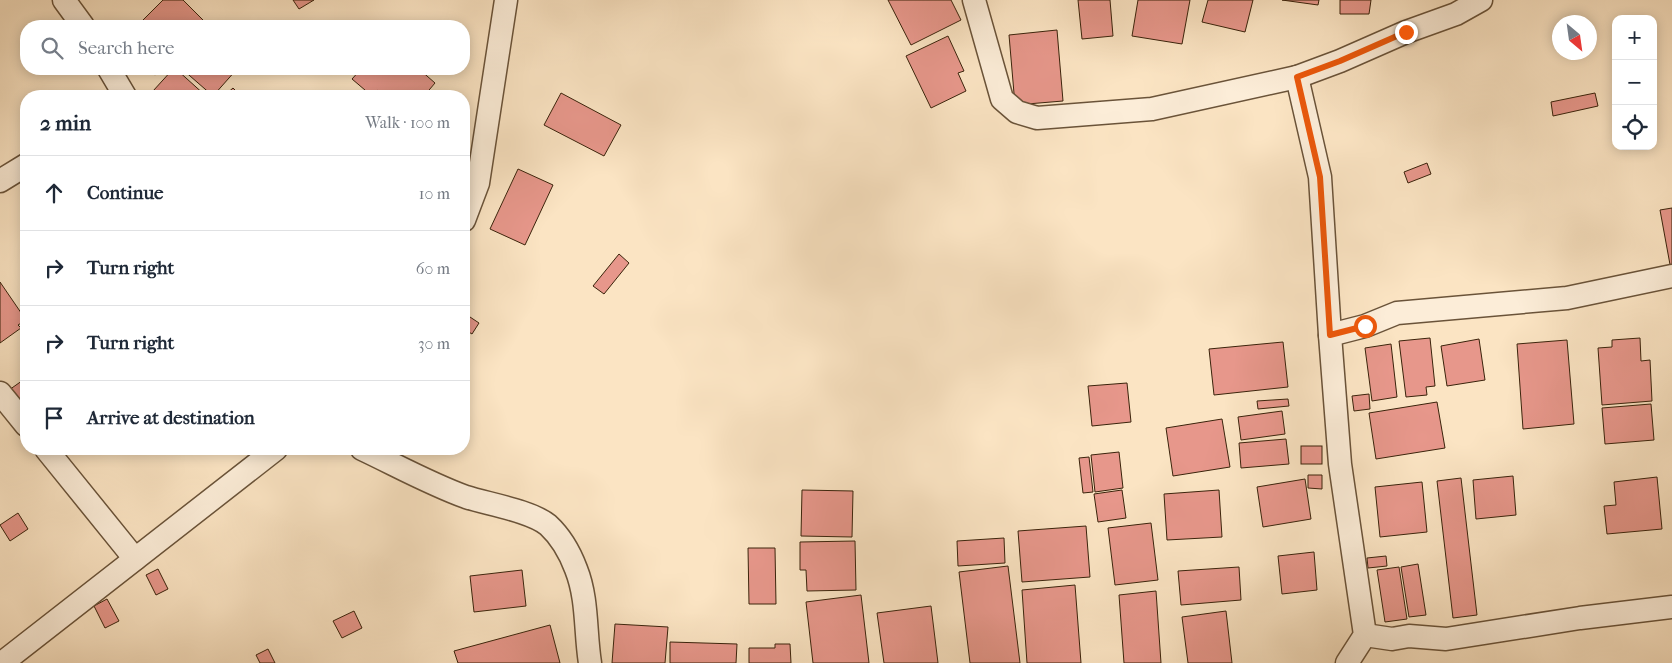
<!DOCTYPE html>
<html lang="en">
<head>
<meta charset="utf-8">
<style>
	:root { --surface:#fff; --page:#f2f2f3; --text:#1f2937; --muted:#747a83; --line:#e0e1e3 }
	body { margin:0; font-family:"IM FELL French Canon",serif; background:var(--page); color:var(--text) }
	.controls { position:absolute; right:15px; top:15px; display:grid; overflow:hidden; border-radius:10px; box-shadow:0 2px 12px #0003 }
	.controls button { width:45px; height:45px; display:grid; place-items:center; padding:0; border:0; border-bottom:1px solid var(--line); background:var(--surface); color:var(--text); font:25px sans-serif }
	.compass { position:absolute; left:1552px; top:15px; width:45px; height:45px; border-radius:50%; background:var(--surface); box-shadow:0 2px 12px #0003; rotate:151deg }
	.stop { position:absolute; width:15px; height:15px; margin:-11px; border:4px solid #ea580c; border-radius:50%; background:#fff }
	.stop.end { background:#ea580c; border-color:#fff; box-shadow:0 1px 5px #0008 }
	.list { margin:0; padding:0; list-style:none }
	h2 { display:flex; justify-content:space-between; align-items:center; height:65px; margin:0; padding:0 20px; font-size:21px }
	h2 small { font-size:16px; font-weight:400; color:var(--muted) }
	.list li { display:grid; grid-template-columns:32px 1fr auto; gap:15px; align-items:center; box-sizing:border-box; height:75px; padding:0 20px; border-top:1px solid var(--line) }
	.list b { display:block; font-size:19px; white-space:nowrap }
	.list em { font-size:16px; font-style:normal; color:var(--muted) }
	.icon { flex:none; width:28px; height:28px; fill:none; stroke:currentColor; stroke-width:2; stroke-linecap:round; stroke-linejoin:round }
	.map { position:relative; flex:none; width:1672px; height:663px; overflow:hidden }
	.search { position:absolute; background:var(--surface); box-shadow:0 2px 12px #0003; left:20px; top:20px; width:450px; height:55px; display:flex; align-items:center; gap:12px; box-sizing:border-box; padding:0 18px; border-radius:20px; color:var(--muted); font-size:19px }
	.panel { position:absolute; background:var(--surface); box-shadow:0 2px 12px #0003; left:20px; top:90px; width:450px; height:365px; border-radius:20px }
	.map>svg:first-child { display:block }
	.building { fill:#e7978b; stroke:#3a230b }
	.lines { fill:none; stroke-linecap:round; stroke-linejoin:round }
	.street-casing { stroke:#6a5339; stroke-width:25 }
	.street { stroke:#fcedd8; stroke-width:22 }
	.route { stroke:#ea580c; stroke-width:6 }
</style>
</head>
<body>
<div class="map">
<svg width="1672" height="663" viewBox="0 0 1672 663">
	<rect width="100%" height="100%" fill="#fbe4c3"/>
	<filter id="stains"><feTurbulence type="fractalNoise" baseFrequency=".004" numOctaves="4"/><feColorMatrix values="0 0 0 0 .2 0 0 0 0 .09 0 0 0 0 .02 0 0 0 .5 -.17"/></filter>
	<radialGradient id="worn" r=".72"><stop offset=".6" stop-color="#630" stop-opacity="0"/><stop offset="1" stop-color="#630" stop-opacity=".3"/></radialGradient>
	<g class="building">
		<path d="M163,0h20l23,23 -4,3h-65z"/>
		<path d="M293,0h21l-15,9z"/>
		<path d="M888,0h63l10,20 -50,25z"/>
		<path d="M1078,0h32l3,36 -31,3z"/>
		<path d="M1138,0h52l-8,44 -50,-8z"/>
		<path d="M1208,0h45l-8,32 -43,-10z"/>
		<path d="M1282,0h37l-1,5z"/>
		<path d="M1340,0h31l-2,14h-29z"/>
		<path d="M1057,30l6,71 -48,4 -6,-70z"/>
		<path d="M948,36l16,35 -6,2 8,18 -35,17 -25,-52z"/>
		<path d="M148,69h14l-7,6z"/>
		<path d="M173,69h3l30,27h-48l-5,-5z"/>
		<path d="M182,69h55l-24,27z"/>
		<path d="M361,69h58l16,14 -11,13h-40l-7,-6 -5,6 -20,-17z"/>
		<path d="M233,88l8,8h-17z"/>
		<path d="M561,93l60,32 -17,31 -60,-31z"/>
		<path d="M1595,93l3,13 -45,10 -2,-14z"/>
		<path d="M1427,163l4,11 -23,9 -4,-11z"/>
		<path d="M518,169l35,16 -28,60 -35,-16z"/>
		<path d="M1672,208v61l-1,1 -11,-60z"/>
		<path d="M619,254l10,9 -25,31 -11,-8z"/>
		<path d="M0,282l26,38 -8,5 3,3 -21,15z"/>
		<path d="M464,313l15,10 -7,11 -8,-5z"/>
		<path d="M1430,338l5,48 -9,1 1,8 -21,2 -7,-56z"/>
		<path d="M1640,338l1,23 9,-1 2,41 -50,4 -4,-57 14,-1v-7z"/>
		<path d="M1479,339l6,41 -38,6 -6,-40z"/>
		<path d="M1567,340l7,84 -51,5 -6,-85z"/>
		<path d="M1283,342l5,45 -74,8 -5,-46z"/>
		<path d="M1391,344l6,53 -25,4 -7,-53z"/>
		<path d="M26,378v37l-17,-25z"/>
		<path d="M1127,383l4,39 -39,4 -4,-40z"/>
		<path d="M1369,394l1,15 -16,2 -2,-15z"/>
		<path d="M1288,399l1,7 -31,3 -1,-8z"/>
		<path d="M1437,402l8,46 -69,11 -7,-46z"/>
		<path d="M1651,404l3,36 -49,4 -3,-36z"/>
		<path d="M1282,411l3,23 -44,6 -3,-23z"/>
		<path d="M1222,419l8,48 -57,9 -7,-48z"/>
		<path d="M1286,439l3,25 -48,4 -2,-25z"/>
		<rect x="1301" y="446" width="21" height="18"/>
		<path d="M1119,452l4,36 -28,4 -4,-37z"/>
		<path d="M1089,457l4,35 -10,1 -4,-35z"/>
		<path d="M1308,475h14v14l-14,-1z"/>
		<path d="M1513,476l3,39 -40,4 -3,-39z"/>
		<path d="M1657,477l5,52 -55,5 -3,-28 12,-1 -2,-23z"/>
		<path d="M1461,478l16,137 -24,3 -16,-137z"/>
		<path d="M1305,479l6,40 -48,8 -6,-40z"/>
		<path d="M1422,482l5,50 -47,5 -5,-50z"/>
		<path d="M802,490l51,1 -1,46 -51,-1z"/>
		<path d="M1122,490l4,28 -28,4 -4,-28z"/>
		<path d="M1219,490l3,47 -55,3 -3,-46z"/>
		<path d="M18,513l10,16 -18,12 -10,-16z"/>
		<path d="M1151,523l7,57 -43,5 -7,-57z"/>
		<path d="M1086,526l4,51 -68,5 -4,-51z"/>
		<path d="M1004,538l1,25 -47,3 -1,-25z"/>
		<path d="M855,541l1,49 -49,1 -1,-21h-6v-28z"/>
		<path d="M748,548h27l1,56h-27z"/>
		<path d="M1314,552l3,38 -35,4 -4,-38z"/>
		<path d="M1386,556l1,10 -19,2 -1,-10z"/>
		<path d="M1418,564l8,51 -17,2 -8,-50z"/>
		<path d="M1008,566l12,97h-50l-11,-91z"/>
		<path d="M1239,567l2,33 -60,5 -3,-34z"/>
		<path d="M1399,567l8,52 -22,3 -8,-52z"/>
		<path d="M158,569l10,20 -12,6 -10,-20z"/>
		<path d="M522,570l4,36 -52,6 -4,-36z"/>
		<path d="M1075,585l6,78h-54l-5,-73z"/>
		<path d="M1156,591l5,72h-37l-5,-68z"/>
		<path d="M861,595l8,68h-56l-7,-61z"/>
		<path d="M107,599l12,22 -14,7 -11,-22z"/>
		<path d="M931,606l7,57h-54l-7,-50z"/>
		<path d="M354,611l8,17 -20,10 -9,-17z"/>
		<path d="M1226,611l6,52h-44l-6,-46z"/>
		<path d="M615,624l53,3 -3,36h-53z"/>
		<path d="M550,625l10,38h-102l-4,-12z"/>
		<path d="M670,642l67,2 -1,19h-66z"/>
		<path d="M775,644h15l1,19h-42v-15h26z"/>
		<path d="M268,649l7,14h-15l-4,-8z"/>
	</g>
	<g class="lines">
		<defs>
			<g id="street">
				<path d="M64,0l19,26"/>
				<path d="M974,0l28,99 15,13 20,6 115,-9 145,-32 43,-16 66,-29 50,-18 25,-14"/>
				<path d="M109,69l16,27"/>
				<path d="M1297,77l23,100 10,158"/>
				<path d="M0,181l26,-16"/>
				<path d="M464,220l14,-37 28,-183"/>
				<path d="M0,393l26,32"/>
				<path d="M46,449l89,110"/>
				<path d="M362,449c34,16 68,35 104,48 22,7 65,14 82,28 13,12 22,28 28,44 12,30 9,63 14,94"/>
				<path d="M1365,635l27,4 17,-3 37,3 134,-21 92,-11"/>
				<path d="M2,663l274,-214"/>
				<path d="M1347,663l18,-28 -25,-171 -10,-129 35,-9 32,-13 170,-15 105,-22"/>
			</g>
		</defs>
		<use href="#street" class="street-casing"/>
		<use href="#street" class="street"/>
	</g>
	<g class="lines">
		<path class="route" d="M1365,326l-35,9 -10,-158 -23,-100 43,-16 66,-29"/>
	</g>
	<rect width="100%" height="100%" filter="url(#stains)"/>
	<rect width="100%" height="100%" fill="url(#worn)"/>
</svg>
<div class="controls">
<button>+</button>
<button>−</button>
<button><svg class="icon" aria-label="locate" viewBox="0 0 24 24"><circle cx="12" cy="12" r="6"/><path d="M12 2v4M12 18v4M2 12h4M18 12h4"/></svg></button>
</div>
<svg class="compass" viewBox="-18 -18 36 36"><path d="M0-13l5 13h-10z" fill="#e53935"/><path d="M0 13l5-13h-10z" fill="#747a83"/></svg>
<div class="stop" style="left:1365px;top:326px"></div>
<div class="stop end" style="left:1406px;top:32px"></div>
<div class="search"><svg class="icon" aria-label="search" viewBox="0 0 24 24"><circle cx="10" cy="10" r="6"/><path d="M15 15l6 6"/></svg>Search here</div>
<section class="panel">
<h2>2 min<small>Walk · 100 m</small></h2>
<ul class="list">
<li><svg class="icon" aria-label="ahead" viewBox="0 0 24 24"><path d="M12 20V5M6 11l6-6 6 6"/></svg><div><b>Continue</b></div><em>10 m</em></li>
<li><svg class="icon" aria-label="right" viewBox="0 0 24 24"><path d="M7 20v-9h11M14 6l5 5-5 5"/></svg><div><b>Turn right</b></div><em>60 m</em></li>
<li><svg class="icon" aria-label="right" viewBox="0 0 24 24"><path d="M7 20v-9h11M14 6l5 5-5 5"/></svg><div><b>Turn right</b></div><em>30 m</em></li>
<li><svg class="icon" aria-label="arrive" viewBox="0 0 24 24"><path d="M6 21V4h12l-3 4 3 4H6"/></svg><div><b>Arrive at destination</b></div></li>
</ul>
</section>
</div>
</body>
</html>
